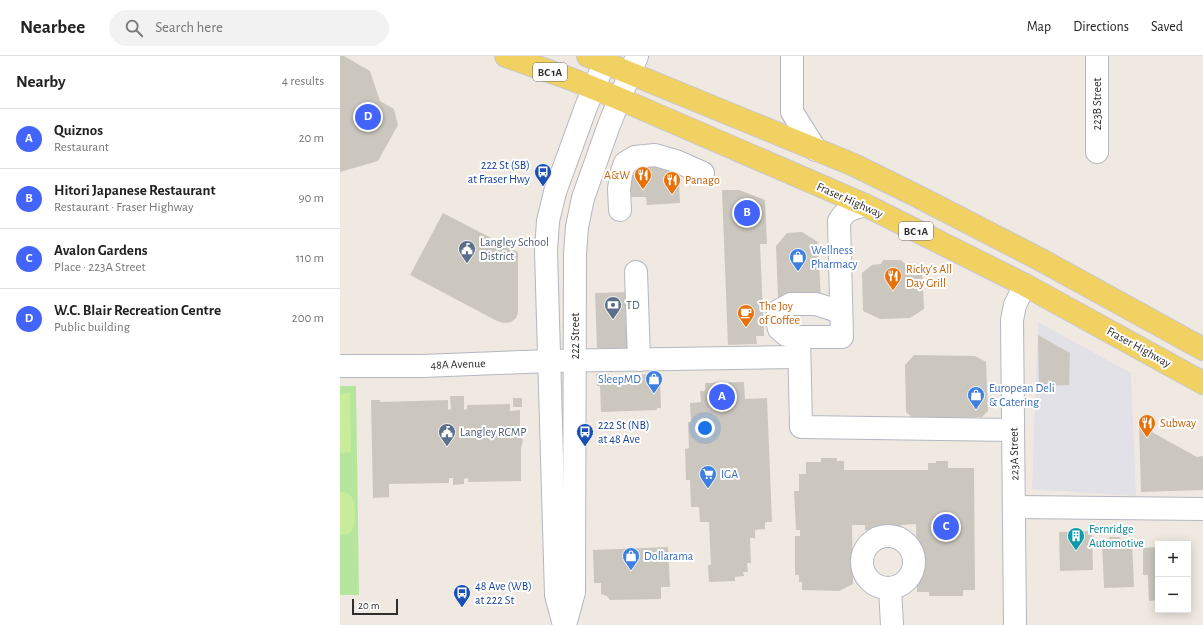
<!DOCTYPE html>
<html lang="en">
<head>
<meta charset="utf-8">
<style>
	:root { --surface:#fff; --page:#f2f2f2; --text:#222; --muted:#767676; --line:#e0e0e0; --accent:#4264fb }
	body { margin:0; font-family:"Alegreya Sans",sans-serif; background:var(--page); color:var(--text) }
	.controls { position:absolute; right:12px; bottom:12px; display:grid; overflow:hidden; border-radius:0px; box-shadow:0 2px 10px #0003 }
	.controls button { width:36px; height:36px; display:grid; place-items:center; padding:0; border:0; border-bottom:1px solid var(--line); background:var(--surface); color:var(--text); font:20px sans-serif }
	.scale { position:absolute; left:12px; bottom:10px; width:46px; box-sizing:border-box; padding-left:4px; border:2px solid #2e2e2e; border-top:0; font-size:11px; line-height:14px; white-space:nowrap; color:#2e2e2e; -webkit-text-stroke:3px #fff; paint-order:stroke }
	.you { position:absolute; left:365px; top:372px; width:14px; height:14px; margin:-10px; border:3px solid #fff; border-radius:50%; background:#1a73e8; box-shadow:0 0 0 6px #1a73e833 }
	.badge { display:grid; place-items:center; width:26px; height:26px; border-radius:50%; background:var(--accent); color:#fff; font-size:13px; font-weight:700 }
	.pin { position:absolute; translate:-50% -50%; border:2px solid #fff; box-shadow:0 1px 4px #0006 }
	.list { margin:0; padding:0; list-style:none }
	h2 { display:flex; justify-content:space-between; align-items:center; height:52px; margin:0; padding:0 16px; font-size:17px }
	h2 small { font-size:13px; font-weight:400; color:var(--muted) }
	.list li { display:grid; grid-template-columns:26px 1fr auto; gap:12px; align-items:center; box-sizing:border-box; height:60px; padding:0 16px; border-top:1px solid var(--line) }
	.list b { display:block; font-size:15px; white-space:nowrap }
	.list p { margin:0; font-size:13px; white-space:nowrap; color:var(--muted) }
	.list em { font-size:13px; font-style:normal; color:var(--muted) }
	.icon { flex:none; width:22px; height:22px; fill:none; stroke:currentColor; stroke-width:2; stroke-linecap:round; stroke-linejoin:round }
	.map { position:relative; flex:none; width:863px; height:569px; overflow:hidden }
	header { display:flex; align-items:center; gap:24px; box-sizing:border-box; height:56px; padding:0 20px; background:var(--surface); border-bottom:1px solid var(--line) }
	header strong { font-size:19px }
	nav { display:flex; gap:22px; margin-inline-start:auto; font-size:14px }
	.search { width:280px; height:36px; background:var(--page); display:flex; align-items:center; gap:10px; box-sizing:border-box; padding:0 14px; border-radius:22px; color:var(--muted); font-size:15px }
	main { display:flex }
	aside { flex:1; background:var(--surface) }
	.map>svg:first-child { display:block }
	.industrial { fill:#e3e1e8 }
	.green { fill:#b6e59e }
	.pitch { fill:#c9ec9a }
	.building { fill:#cbc7bf }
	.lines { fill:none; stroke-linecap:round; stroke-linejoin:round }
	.minor-casing { stroke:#b4b7c1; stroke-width:24 }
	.major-casing { stroke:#c9c9c9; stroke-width:24 }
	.minor { stroke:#fff; stroke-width:22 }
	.major { stroke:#f2d163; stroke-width:22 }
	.labels { text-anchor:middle; stroke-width:4; stroke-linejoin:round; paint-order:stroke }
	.shield { fill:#fff; stroke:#6d6d6d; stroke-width:1 }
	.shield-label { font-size:11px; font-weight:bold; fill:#2e2e2e }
	.street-label { font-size:12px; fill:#2e2e2e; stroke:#fff }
	.transit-label { font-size:12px; fill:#164399; stroke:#fff; text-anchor:start }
	.food-label { font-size:12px; fill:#c56008; stroke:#fff; text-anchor:start }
	.service-label { font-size:12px; fill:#4e5e75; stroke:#fff; text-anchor:start }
	.shop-label { font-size:12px; fill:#366cbe; stroke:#fff; text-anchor:start }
	.culture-label { font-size:12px; fill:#0d838f; stroke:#fff; text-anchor:start }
</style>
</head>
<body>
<header>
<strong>Nearbee</strong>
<div class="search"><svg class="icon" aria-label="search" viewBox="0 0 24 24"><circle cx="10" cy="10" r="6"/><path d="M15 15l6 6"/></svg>Search here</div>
<nav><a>Map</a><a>Directions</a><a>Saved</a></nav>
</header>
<main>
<aside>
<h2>Nearby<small>4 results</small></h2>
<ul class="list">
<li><span class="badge">A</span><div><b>Quiznos</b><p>Restaurant</p></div><em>20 m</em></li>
<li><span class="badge">B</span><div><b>Hitori Japanese Restaurant</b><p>Restaurant · Fraser Highway</p></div><em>90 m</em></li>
<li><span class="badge">C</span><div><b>Avalon Gardens</b><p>Place · 223A Street</p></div><em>110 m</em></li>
<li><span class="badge">D</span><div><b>W.C. Blair Recreation Centre</b><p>Public building</p></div><em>200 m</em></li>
</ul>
</aside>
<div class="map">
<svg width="863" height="569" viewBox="0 0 863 569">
	<rect width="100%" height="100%" fill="#efe9e1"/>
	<path class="industrial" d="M698,266l93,51 5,123 -104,-7z"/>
	<path class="green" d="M0,330h16l3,209h-19z"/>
	<g class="pitch">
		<path d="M10,337l1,59 -11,1v-59z"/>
		<path d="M0,436c14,0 15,12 15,23 0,11 -2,20 -15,20z"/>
	</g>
	<g class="building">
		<path d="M0,0h4l26,15 10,30 14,8 4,16 -20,36 -38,11z"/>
		<path d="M294,106l44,4 2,37 -33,2 -1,-8h-16l-1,-24h6z"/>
		<path d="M382,134h17l26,10 2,44h-7l4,92h-8l1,8 -29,1z"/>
		<path d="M103,157l75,39v61l-2,5 -5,4 -8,1 -6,-2 -87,-46z"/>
		<path d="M462,176l16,10 3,58 -31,8 -12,-10 -2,-52 11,-13z"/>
		<path d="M543,204h18l3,3 18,7 2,39 -14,9 -30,1 -17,-8 -1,-38 10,-8 9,-1z"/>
		<path d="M290,236l-1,59 -28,1v-4h-4l-2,-55z"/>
		<path d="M698,279l32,18 -1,32 -30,1z"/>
		<path d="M574,299l61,1 11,6 2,49 -6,6 -68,2 -8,-7 -1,-47z"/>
		<path d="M256,318h13v2l43,-2v3h8l1,31h-4v2l-56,2 -1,-26h-3z"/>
		<path d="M404,326l1,17 22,-1 5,124h-7v7l-10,1v8h-5l1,25h-4l1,9h-5l1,4 -9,1v4l-26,1 -1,-17h3l-2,-43h-9l-1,-15h-8l-1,-27h-4l-1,-31 4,-1 -1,-26h3l-1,-19 11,-1 -1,-11h5v-8z"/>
		<path d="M110,340h14v14l3,-1v-4l43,-1v7l10,-1v22l3,9 -2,7v33l-53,1v-4l-4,1v5l-11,1v-7h-4v5l-60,1v13l-16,1 -2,-98h9v2l68,-2v10l3,-1z"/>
		<rect x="173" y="342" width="9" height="9"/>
		<path d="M799,369l58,32 6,-1v34l-62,2z"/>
		<path d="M481,402h16v3h7v9h84v-7h8v-2h12v7h26l1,122h-12v6h-34v-4h-12l-1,-68 -15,1v4l-36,1v-5h-13l1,59 -14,7 -37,-1v-8h-3v-7h-4v-39h5v-6h-4l-2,-39h5v-17h7v-12h15z"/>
		<path d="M752,475l1,39 -33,1 -1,-39z"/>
		<path d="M769,481h11l1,3h11l2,47 -30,1 -2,-47h7z"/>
		<path d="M328,491l2,40h-9v12l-51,1 -3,-4 -6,-2v-11h-7l-1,-33z"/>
		<path d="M818,491v53l-9,1 -1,-26h-5v-27z"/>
	</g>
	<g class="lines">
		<defs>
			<g id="minor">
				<path d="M452,0v56l24,38"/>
				<path d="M757,0v96"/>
				<path d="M525,149c-12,3 -20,5 -26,16l3,116h-43l2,90 212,3"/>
				<path d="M280,154l-1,-21 2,-15 4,-11 10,-6 20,-2 21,6 27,12"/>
				<path d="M296,216l3,88"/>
				<path d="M459,281l-13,-2 -7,-6 -2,-10 1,-8 13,-7h25l25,8"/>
				<path d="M0,310h83l126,-5 250,-4"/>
				<path d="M674,451l189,2"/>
				<circle cx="548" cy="506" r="26"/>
				<path d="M550,532l2,37"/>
				<path d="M224,569l-8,-30 -10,-344 2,-30 7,-29 31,-85 21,-51"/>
				<path d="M225,569l9,-33 1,-338 2,-27 6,-29 26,-73 28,-69"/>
				<path d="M675,569l-3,-305 3,-15 10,-20"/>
			</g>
			<g id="major">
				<path d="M166,0l65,23 49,20 245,106 160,80 178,98"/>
				<path d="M248,0l266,109 63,31 126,65 160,88"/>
			</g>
		</defs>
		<use href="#minor" class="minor-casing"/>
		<use href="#major" class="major-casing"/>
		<use href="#minor" class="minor"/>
		<use href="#major" class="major"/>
	</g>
	<defs>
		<symbol id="bus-pin" viewBox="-11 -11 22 30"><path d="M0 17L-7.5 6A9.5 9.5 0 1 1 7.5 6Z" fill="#1a4fb4" stroke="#fff"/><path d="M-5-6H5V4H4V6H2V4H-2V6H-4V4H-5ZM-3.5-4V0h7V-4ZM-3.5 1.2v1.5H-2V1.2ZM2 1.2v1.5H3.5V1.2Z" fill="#fff"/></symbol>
		<symbol id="restaurant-pin" viewBox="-11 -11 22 30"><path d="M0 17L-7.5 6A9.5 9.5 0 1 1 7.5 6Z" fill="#e8710a" stroke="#fff"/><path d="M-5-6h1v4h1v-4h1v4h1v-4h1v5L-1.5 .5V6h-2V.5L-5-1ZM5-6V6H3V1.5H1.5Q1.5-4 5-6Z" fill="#fff"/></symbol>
		<symbol id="civic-pin" viewBox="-11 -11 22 30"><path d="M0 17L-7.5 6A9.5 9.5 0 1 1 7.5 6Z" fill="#5c6f8a" stroke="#fff"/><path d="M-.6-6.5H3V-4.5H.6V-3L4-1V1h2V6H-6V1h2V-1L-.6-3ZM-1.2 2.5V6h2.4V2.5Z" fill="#fff"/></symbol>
		<symbol id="shop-pin" viewBox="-11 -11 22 30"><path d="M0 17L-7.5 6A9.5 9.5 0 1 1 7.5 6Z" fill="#3f7fe0" stroke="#fff"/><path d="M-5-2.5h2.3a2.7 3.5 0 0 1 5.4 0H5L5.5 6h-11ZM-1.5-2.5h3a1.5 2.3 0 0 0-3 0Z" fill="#fff"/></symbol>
		<symbol id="bank-pin" viewBox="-11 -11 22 30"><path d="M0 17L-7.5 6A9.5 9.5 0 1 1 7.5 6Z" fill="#5c6f8a" stroke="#fff"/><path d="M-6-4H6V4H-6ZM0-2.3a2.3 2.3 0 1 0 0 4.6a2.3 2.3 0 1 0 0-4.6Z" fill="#fff"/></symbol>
		<symbol id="cafe-pin" viewBox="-11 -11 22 30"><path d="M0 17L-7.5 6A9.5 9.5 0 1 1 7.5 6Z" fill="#e8710a" stroke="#fff"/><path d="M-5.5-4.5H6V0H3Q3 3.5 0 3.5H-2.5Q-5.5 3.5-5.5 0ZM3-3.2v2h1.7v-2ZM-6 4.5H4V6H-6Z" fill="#fff"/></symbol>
		<symbol id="supermarket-pin" viewBox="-11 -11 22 30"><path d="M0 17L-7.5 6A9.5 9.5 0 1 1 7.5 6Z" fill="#3f7fe0" stroke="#fff"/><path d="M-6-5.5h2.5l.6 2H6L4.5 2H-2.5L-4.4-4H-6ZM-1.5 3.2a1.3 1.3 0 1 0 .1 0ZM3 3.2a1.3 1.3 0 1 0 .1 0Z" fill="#fff"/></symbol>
		<symbol id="building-pin" viewBox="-11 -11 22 30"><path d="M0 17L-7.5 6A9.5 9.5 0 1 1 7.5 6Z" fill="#0f9aa8" stroke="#fff"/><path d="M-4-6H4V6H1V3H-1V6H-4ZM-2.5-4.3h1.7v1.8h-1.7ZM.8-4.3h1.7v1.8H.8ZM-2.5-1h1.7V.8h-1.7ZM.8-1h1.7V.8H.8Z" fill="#fff"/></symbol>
	</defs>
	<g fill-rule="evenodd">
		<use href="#bus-pin" x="193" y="106" width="20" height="27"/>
		<use href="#restaurant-pin" x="293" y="109" width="20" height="27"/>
		<use href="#restaurant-pin" x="322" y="114" width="20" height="27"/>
		<use href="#civic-pin" x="117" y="183" width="20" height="27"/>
		<use href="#shop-pin" x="448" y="191" width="20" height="27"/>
		<use href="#restaurant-pin" x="543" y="210" width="20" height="27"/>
		<use href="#bank-pin" x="263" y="239" width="20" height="27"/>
		<use href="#cafe-pin" x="396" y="247" width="20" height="27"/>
		<use href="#shop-pin" x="304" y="313" width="20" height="27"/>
		<use href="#shop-pin" x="626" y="329" width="20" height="27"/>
		<use href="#restaurant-pin" x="797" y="357" width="20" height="27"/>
		<use href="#civic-pin" x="97" y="366" width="20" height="27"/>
		<use href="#bus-pin" x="235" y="366" width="20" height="27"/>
		<use href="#supermarket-pin" x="358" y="408" width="20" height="27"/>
		<use href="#building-pin" x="726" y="470" width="20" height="27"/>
		<use href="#shop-pin" x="281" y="490" width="20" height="27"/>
		<use href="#bus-pin" x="112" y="527" width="20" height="27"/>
	</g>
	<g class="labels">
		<g class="shield">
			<rect x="193" y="7" width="34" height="18" rx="3"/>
			<rect x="559" y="166" width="34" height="18" rx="3"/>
		</g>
		<g class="shield-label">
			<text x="210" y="20">BC 1A</text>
			<text x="576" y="179">BC 1A</text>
		</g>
		<g class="street-label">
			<text transform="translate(757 48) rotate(-90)" y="4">223B Street</text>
			<text transform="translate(510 144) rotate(24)" y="4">Fraser Highway</text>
			<text transform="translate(235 280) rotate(-90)" y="4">222 Street</text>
			<text transform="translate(799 291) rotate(29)" y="4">Fraser Highway</text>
			<text transform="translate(118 308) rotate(-2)" y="4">48A Avenue</text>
			<text transform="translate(674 398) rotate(-91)" y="4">223A Street</text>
		</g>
		<g class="transit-label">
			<text x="190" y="113" text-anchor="end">222 St (SB)<tspan x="190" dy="14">at Fraser Hwy</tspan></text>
			<text x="258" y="373">222 St (NB)<tspan x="258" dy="14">at 48 Ave</tspan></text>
			<text x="135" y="534">48 Ave (WB)<tspan x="135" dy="14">at 222 St</tspan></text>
		</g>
		<g class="food-label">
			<text x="290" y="123" text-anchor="end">A&amp;W</text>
			<text x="345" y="128">Panago</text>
			<text x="566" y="217">Ricky's All<tspan x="566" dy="14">Day Grill</tspan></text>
			<text x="419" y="254">The Joy<tspan x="419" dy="14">of Coffee</tspan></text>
			<text x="820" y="371">Subway</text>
		</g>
		<g class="service-label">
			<text x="140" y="190">Langley School<tspan x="140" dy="14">District</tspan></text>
			<text x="286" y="253">TD</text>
			<text x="120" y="380">Langley RCMP</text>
		</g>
		<g class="shop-label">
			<text x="471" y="198">Wellness<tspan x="471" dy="14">Pharmacy</tspan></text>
			<text x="301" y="327" text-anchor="end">SleepMD</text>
			<text x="649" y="336">European Deli<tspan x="649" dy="14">&amp; Catering</tspan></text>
			<text x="381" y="422">IGA</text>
			<text x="304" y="504">Dollarama</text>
		</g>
		<g class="culture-label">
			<text x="749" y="477">Fernridge<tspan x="749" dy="14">Automotive</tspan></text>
		</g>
	</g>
</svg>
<div class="controls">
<button>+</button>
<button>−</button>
</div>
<div class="scale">20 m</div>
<div class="you"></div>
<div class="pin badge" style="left:382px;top:341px">A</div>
<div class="pin badge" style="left:407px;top:157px">B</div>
<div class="pin badge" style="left:606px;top:471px">C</div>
<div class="pin badge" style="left:28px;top:61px">D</div>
</div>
</main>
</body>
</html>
